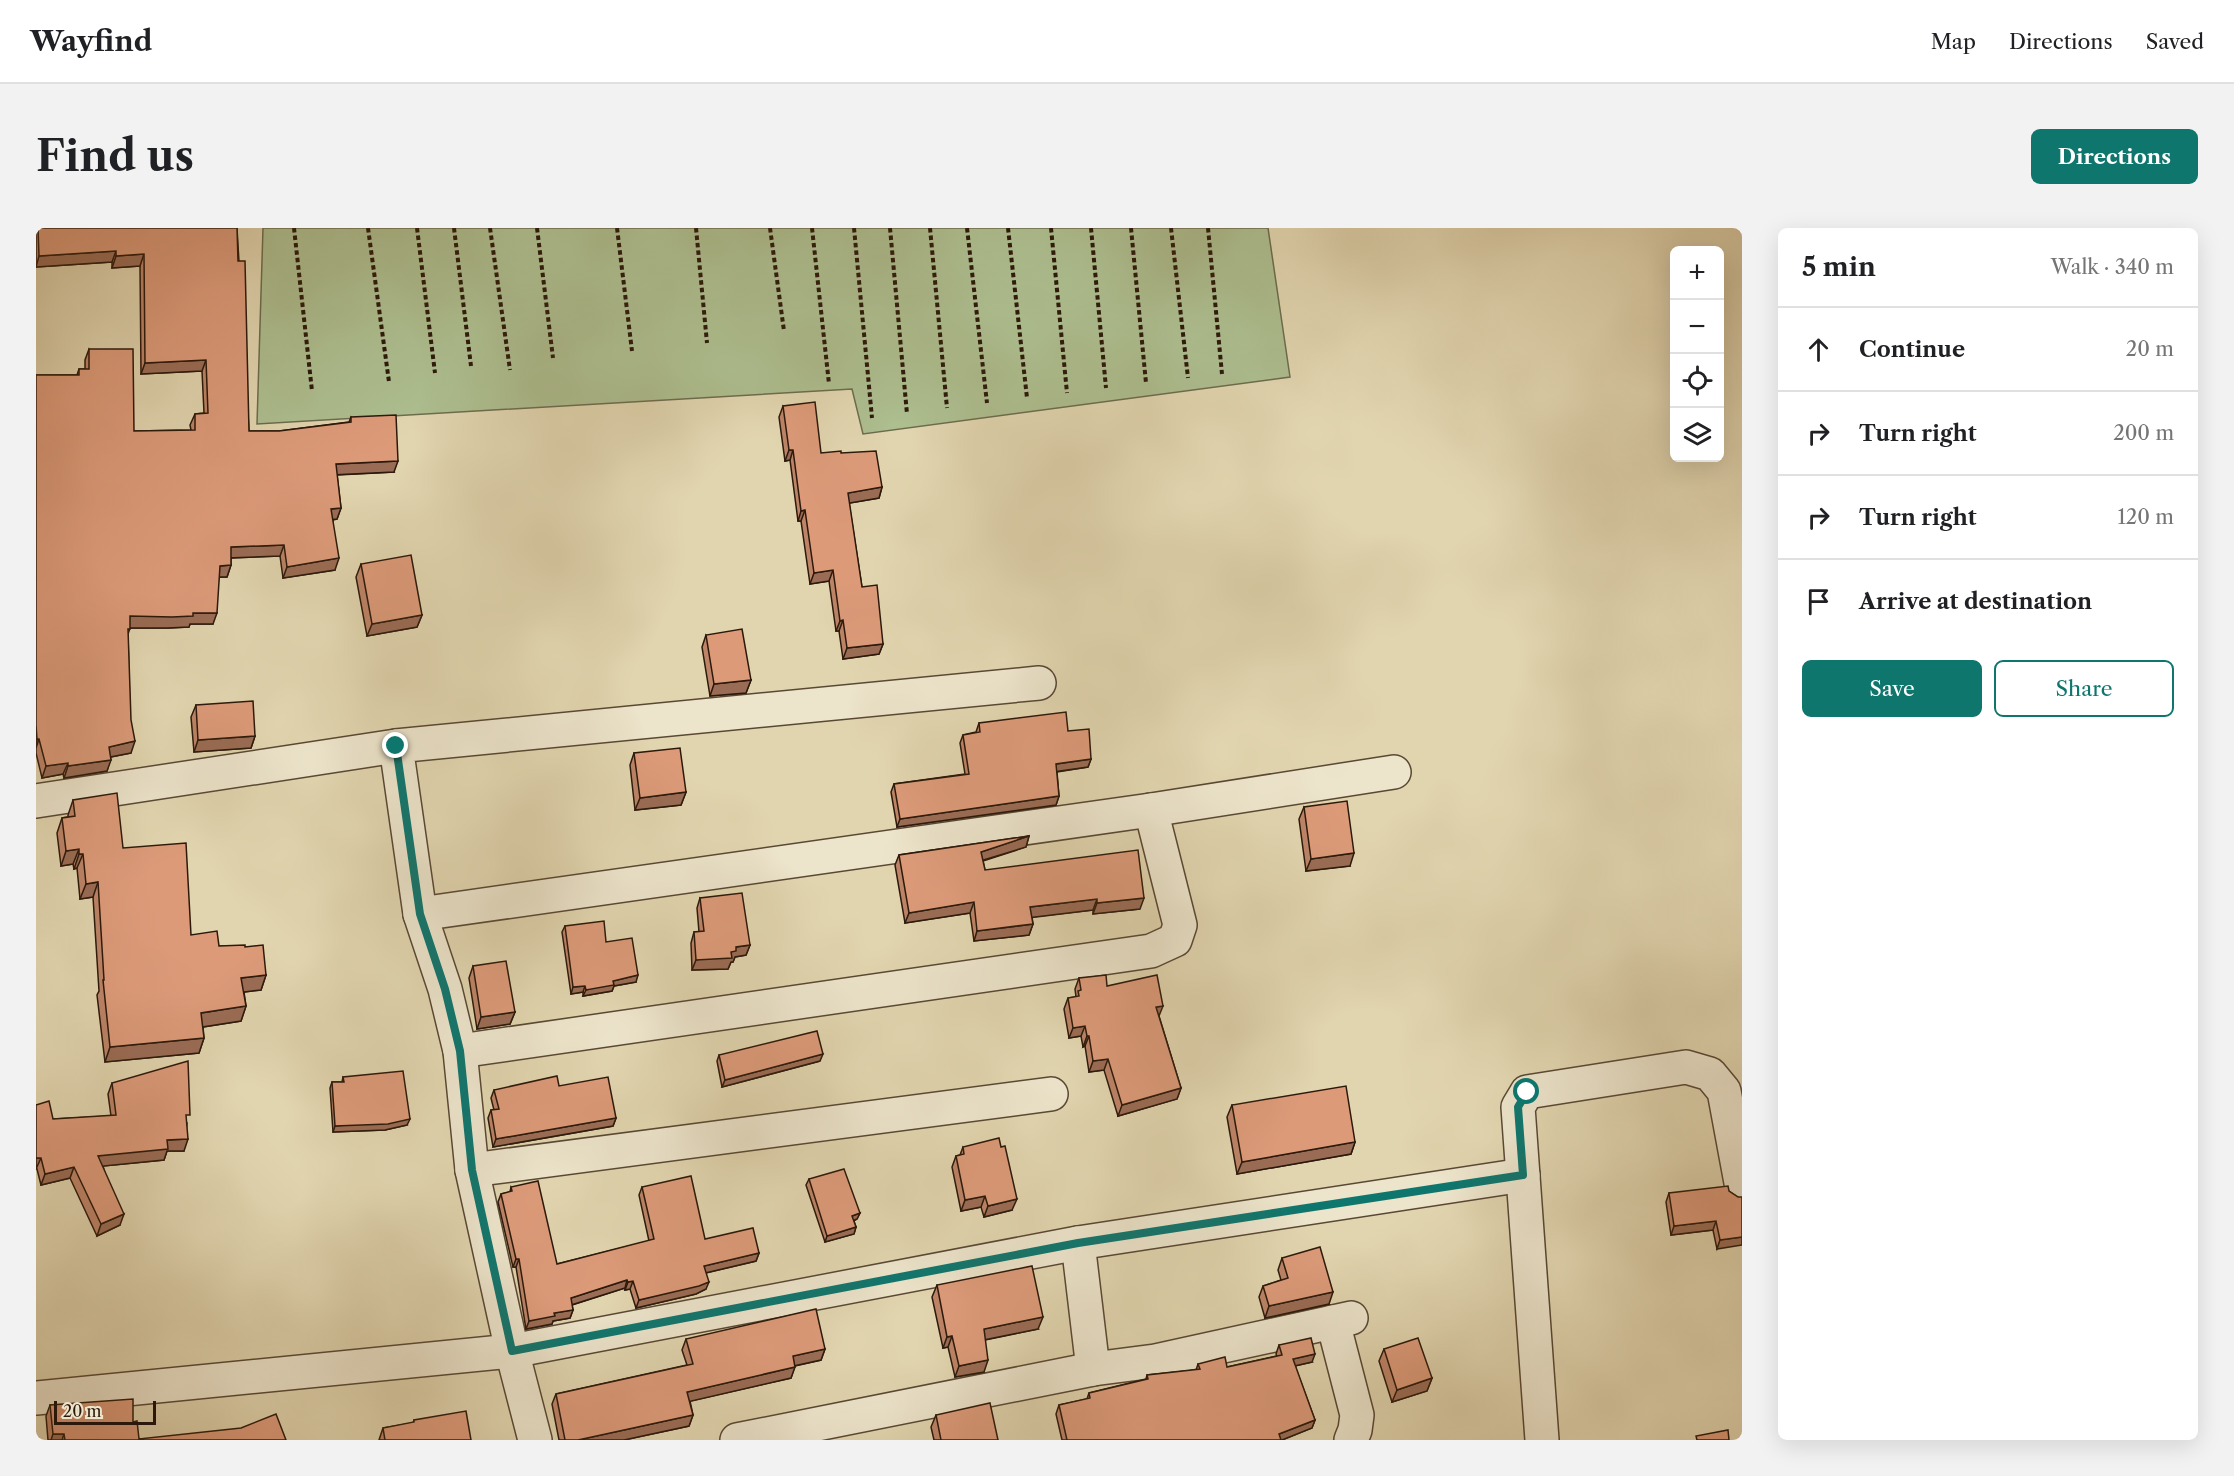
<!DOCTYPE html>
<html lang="en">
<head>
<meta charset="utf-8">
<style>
	:root { --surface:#fff; --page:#f2f2f2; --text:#202124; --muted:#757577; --line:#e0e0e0; --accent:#0f766e }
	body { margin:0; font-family:"Libre Caslon Text",serif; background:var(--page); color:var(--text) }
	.controls { position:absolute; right:18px; top:18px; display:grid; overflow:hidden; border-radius:9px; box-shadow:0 6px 24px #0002 }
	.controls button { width:54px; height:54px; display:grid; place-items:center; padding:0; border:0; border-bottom:2px solid var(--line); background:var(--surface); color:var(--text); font:30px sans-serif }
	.scale { position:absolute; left:18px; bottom:15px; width:102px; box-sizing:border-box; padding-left:6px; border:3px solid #2c190b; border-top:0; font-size:16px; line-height:21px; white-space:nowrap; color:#2c190b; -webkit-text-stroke:4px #ece4cb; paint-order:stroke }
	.stop { position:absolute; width:18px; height:18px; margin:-14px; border:4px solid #0f766e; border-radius:50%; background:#fff }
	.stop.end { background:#0f766e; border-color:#fff; box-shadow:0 2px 6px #0008 }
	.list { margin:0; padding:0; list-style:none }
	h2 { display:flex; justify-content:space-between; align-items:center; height:78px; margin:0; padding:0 24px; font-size:26px }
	h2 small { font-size:20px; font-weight:400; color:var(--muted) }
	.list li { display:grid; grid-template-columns:39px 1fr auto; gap:18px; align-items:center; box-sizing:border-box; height:84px; padding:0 24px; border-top:2px solid var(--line) }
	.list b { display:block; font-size:22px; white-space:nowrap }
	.list em { font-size:20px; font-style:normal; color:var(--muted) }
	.actions { display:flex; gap:12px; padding:18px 24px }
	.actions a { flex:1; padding:14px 0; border:2px solid var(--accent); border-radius:9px; text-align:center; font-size:21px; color:var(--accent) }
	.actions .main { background:var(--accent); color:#fff }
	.icon { flex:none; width:33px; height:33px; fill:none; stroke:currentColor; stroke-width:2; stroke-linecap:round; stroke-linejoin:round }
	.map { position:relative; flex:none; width:1706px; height:1212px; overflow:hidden; border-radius:9px }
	header { display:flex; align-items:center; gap:36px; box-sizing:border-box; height:84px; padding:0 30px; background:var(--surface); border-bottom:2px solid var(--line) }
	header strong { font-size:28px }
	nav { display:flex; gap:33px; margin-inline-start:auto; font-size:21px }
	.intro { display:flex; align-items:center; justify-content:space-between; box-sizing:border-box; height:144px; padding:0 36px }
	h1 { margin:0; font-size:42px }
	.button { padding:15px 27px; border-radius:9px; background:var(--accent); color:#fff; font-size:21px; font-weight:700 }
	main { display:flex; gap:36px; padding:0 36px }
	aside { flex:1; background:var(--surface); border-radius:9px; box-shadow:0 6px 24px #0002 }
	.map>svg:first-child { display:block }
	.green { fill:#adbe8f; stroke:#6c6c4d; stroke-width:1.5 }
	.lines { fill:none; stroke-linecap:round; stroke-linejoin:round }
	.street-casing { stroke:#594834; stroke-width:36 }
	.path { stroke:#2c190b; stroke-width:4; stroke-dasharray:4.5 3; stroke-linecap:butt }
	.street { stroke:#ece4cb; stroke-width:33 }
	.wall { fill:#bd8468; stroke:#2c190b; stroke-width:1.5 }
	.shaded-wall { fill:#9a6c55; stroke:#2c190b; stroke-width:1.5 }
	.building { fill:#dc9a79; stroke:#2c190b; stroke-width:1.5 }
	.route { stroke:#0f766e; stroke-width:8 }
</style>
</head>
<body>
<header>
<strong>Wayfind</strong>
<nav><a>Map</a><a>Directions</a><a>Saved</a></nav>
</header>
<div class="intro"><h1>Find us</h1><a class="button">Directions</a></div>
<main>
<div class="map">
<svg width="1706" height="1212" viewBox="0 0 1706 1212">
	<rect width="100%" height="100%" fill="#e1d5af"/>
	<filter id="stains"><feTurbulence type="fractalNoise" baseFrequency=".00333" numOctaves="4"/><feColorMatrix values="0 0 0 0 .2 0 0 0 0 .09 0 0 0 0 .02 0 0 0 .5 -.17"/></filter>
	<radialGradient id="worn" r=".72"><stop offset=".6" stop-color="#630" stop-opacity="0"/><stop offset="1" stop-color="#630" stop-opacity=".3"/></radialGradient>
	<path class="green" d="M227,0h1005l22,149 -427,57 -11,-45 -595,35z"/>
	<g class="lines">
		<defs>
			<g id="street">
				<path d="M0,573l360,-55"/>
				<path d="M384,686l731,-104 243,-38"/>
				<path d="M424,823l691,-100 24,-11 5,-15 -29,-115"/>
				<path d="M436,942l579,-76"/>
				<path d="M1042,1015l15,126"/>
				<path d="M1297,1094l24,93 -2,15 -4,10"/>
				<path d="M0,1170l476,-47 566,-108 445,-68"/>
				<path d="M499,1212l-23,-89 -40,-181 -12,-119 -15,-62 -25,-75 -24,-168 643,-63"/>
				<path d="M701,1212l356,-71 62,-8 196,-43"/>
				<path d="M1506,1212l-24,-333 9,-15 159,-25 24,7 14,17 18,97"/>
			</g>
		</defs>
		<use href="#street" class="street-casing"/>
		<g class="path">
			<path d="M258,0l18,163"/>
			<path d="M332,0l21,154"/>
			<path d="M381,0l18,145"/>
			<path d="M418,0l17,138"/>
			<path d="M454,0l20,142"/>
			<path d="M501,0l16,130"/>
			<path d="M581,0l15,123"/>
			<path d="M660,0l11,115"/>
			<path d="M734,0l14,103"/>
			<path d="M776,0l17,156"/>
			<path d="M818,0l18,190"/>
			<path d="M854,0l17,186"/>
			<path d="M894,0l17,180"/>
			<path d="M931,0l20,175"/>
			<path d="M972,0l19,170"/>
			<path d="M1015,0l16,165"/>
			<path d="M1055,0l15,160"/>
			<path d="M1095,0l15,155"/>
			<path d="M1135,0l17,150"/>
			<path d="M1172,0l14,146"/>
		</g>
		<use href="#street" class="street"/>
	</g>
	<g class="wall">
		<path d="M0,0h201l12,203h30l70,-9 2,-5 43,55 -57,3 4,33 -4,11 -4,1 2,50 -52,8 -3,-22 -49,2v7l-4,12h-8l-6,47h-23l-1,3 -21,1h-38l-2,6 3,119 -20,4 -4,14 -43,7 -1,-4 -21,4 -6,-25v-378h41l2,-6h6v-9l4,-11 45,82 57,-1 -1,-5 5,-11 9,-1 -2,-42 -61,3 -1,-108 -28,2v-6l-76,5z"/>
		<path d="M747,178l38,47h20l41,34 -3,11 -30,5 13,84 21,57 -4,10 -36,5 -4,-28h-3l-7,-50 -19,3 -9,-63h-3l-8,-61 -5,1 -6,-44z"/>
		<path d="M325,336l61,51 -5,12 -50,9 -11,-59z"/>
		<path d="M670,407l45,45 -5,13 -36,3 -8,-49z"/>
		<path d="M160,477l59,31 -4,12 -57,4 -3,-35z"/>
		<path d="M943,495l89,8 23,28 -3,8 -31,5 2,24 -3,9 -159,22 -6,-35 3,-8 71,-10 -5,-31 3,-8 13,-3z"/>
		<path d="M598,525l52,39 -5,13 -46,5 -5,-45z"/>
		<path d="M37,572l50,48 68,87 28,11 26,1 21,28 -5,15 -17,2 2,14 -5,15 -38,6 1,11 -5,15 -94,9 -8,-67 2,-4 -6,-94 -13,2 -3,-31 -3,1 -1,-5 -12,2 -4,-33 5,-15 6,-1v-2z"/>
		<path d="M1268,579l46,59 -44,5 -7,-52z"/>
		<path d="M993,608l-3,11 -43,14 2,9 155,39 -47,5v-4l-61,7 1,7 -4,11 -55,6 -4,-28 -65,10 -10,-58 4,-10z"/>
		<path d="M664,670l50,47 -4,10 -11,2 -2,5h-2l-3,7 -36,1 -1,-27 3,-11h5l-2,-24z"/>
		<path d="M529,698l41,16 30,40 -22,4 -2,5 -29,5v-4l-12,2 -9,-62z"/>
		<path d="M437,738l42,46 -5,12 -33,5 -8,-51z"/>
		<path d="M1043,750l28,8 52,30 22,72 -4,11 -59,17 -14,-46 -15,2 -4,-26 -2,1 -2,-11 -12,2 -5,-29 4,-11 8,-1 -1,-8z"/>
		<path d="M683,827l101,6 -98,26 -5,-26z"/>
		<path d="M307,849l64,48 -22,5 -52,2 -3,-44 2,-6h10z"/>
		<path d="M76,855l75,40 -3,28h-17l-3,9 -61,6 17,59 -23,11 -27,-58 -29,7 -4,-16h-1v-64l17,14 58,-3 -3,-22z"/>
		<path d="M523,858l57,32 -3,8 -120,21 -5,-29 3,-8h3l-3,-12 3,-8z"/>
		<path d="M1196,877l123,37 -4,12 -114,20 -10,-57z"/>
		<path d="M927,919l49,63 -28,7 -3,-10 -20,4 -9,-44 4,-11 4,-1z"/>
		<path d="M773,951l51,34 -3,6 -3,2 2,6 -2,7 -29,8 -19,-57z"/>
		<path d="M475,959l46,77 92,-23 -10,-46 3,-8 63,52 54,14 -3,8 -50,12v16l-10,5 -60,14 -6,-19 -5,1v-2l-53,17 1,5 -3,8 -17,3 -1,3 -26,5 -10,-62h-3l-15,-65 3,-8 9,-2z"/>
		<path d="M1693,963l9,6 -21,52 -4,-19 -42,5 -5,-33 3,-9z"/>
		<path d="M1246,1030l47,46 -64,14 -6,-21 4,-11 18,-6 -3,-10z"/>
		<path d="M901,1057l101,44 -53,11 -1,32 -29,5 -7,-30 -5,1 -11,-51z"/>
		<path d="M650,1111l139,10 -4,11 -26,6 -4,12 -101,23 3,14 -4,11 -65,14h-65l-7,-36 4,-10 131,-29 -5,-15z"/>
		<path d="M1243,1117l33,17 -17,4 20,54 -3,8 -30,12h-220l-6,-26 3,-9 28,-6 2,-6 57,-14 1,-4 49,-5 2,-6 29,3 50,-11 -1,-2z"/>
		<path d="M1348,1121l48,29 -5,13 -35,11 -13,-41z"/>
		<path d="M14,1177l83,17 6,17 147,1h-238l-2,-24z"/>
		<path d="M900,1187l62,25h-64l-3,-13z"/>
		<path d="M378,1192l57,20h-92l4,-12 30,-5z"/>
	</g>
	<g class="shaded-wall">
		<path d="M80,23l-4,11 -76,5 3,-11z"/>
		<path d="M108,26l-4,12 -28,2 4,-12z"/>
		<path d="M170,132l-4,11 -61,3 4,-11z"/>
		<path d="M753,222h4l-3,10 -5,1z"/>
		<path d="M362,233l-4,11 -63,3 5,-11z"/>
		<path d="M846,259l-3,11 -35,6 4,-11z"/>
		<path d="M305,280l-4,11 -10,1 4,-11z"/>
		<path d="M769,282l-4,11h-3l3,-10z"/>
		<path d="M248,317l-4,11 -53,2 4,-11z"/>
		<path d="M303,330l-4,12 -52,8 4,-11z"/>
		<path d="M195,337l-4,12h-12l5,-11z"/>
		<path d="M797,342l-4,11 -19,3 4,-11z"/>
		<path d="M157,385h24l-4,11h-23l-1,3 -21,1h-42l4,-12z"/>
		<path d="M386,387l-5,12 -50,9 5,-12z"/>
		<path d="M807,392l-4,11h-3l4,-10z"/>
		<path d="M847,416l-4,10 -36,5 4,-11z"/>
		<path d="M715,452l-5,13 -36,3 4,-12z"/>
		<path d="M219,508l-4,12 -57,4 4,-12z"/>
		<path d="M1,511h2l-3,9v-5z"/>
		<path d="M99,513l-4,12 -26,5 4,-11z"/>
		<path d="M1055,531l-3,8 -35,5 3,-8z"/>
		<path d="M75,532l-4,11 -43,7 4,-12z"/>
		<path d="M32,535l-5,11 -21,4 4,-12z"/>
		<path d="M650,564l-5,13 -46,5 5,-12z"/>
		<path d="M1023,568l-3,9 -159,22 3,-8z"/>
		<path d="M993,608l-3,11 -49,15 4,-10z"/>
		<path d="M43,621l-6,15 -12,2 5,-15z"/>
		<path d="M1318,625l-4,13 -44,5 5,-12z"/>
		<path d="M43,626h4l-6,14 -3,1z"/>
		<path d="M62,654l-5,15 -13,2 6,-15z"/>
		<path d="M1108,670l-4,11 -47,5 4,-11z"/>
		<path d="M1061,671l-4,11 -66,8 3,-11z"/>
		<path d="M938,674l-4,11 -65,10 4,-10z"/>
		<path d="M997,696l-4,11 -55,6 3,-10z"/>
		<path d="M714,717l-4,10 -11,2 -2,5h-2l-3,7 -36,1 4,-10 35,-8 5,-5z"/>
		<path d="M230,747l-5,15 -25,3 5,-15z"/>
		<path d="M602,747l-2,7 -22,4 -2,5 -29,5 3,-6 27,-9z"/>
		<path d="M549,758l-2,6 -12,2 2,-7z"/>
		<path d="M210,778l-5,15 -45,7 5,-15z"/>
		<path d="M1127,778l-4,10 -7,2 4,-11z"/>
		<path d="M479,784l-5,12 -33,5 4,-12z"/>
		<path d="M1049,798l-4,10 -12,2 4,-10z"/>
		<path d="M1051,808h2l-4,10 -2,1z"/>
		<path d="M168,810l-5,15 -94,9 5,-15z"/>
		<path d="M787,826l-3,7 -98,26 3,-7z"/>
		<path d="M1072,831l-4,11 -15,2 4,-11z"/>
		<path d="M1145,860l-4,11 -59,17 4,-11z"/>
		<path d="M580,890l-3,8 -120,21 3,-8z"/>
		<path d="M374,891l-3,6 -22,5 -52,2 2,-6z"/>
		<path d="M152,911l-4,12h-17l-3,9 -70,7 4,-11 69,-16z"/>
		<path d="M1319,914l-4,12 -114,20 5,-12z"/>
		<path d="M0,930h5l-5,11z"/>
		<path d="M38,939l-4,11 -29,7 4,-11z"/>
		<path d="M949,968l-4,11 -20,4 4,-11z"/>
		<path d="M981,971l-5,11 -28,7 4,-11z"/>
		<path d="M824,985l-3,6 -7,3 2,-6z"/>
		<path d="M88,986l-4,11 -23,11 4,-12z"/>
		<path d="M1680,993l-3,9 -42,5 3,-9z"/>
		<path d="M820,999l-2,7 -29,8 2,-6z"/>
		<path d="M1706,1009v8l-25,4 3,-9z"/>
		<path d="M723,1025l-3,8 -55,13 3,-8z"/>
		<path d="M480,1031h3l-3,8h-3z"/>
		<path d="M591,1052l-2,8 -57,18 3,-8z"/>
		<path d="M597,1053l-3,8 -5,1 3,-8z"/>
		<path d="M673,1054l-3,7 -10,5 -60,14 3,-8z"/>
		<path d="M1297,1064l-4,12 -64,14 4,-12z"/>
		<path d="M537,1082l-3,8 -17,3 -1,3 -26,5 3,-8 25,-8z"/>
		<path d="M1007,1089l-5,12 -59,12 5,-12z"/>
		<path d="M916,1108l-4,11 -5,1 4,-11z"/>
		<path d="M789,1121l-4,11 -32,7 4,-11z"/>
		<path d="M1279,1126l-3,8 -22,5 3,-8z"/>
		<path d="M952,1132l-4,12 -29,5 4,-11z"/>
		<path d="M759,1139l-4,11 -108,25 4,-11z"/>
		<path d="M1396,1150l-5,13 -35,11 5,-12z"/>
		<path d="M657,1187l-4,11 -65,14h-46z"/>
		<path d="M1279,1192l-3,8 -30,12h-5l2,-6z"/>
		<path d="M17,1206h11l-2,6h-11z"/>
	</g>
	<g class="building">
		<path d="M2,0h199l1,33h7l4,170h30l72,-9v-5l45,-2 2,46 -62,3 5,44 -10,1 8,49 -52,9 -3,-22 -53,2v18l-11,1 -3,47h-24v3l-21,1 -42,-1v13h-2l3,91 4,21 -26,6 2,13 -43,6v-3l-22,3 -7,-27h-2l-1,-14v-350h43v-6h10v-20h44l1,82 61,-1v-16l13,-1 -2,-53 -61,3 -1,-109 -28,2v-5l-77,5z"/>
		<path d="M779,174l6,51 20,-2v2l35,-2 6,36 -34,6 14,94 15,-2 6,59 -36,4 -4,-28 -3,1 -7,-51 -19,3 -9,-63 -4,1 -8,-61h-4l-6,-44z"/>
		<path d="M375,327l11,60 -50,9 -11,-60z"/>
		<path d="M706,401l9,51 -37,4 -8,-49z"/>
		<path d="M217,473l2,35 -57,4 -2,-35z"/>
		<path d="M1030,484l2,19 21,-2 2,30 -35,5 3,32 -159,23 -6,-35 75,-10 -6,-39 17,-3 -1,-9z"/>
		<path d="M644,520l6,44 -46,6 -6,-45z"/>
		<path d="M81,565l6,55 63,-5 5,92 26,-4 2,15 26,-1v2l18,-2 3,30 -25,3 5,28 -45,7 3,25 -94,9 -7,-67h1l-6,-98 -12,2 -3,-30h-4v-5l-13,2 -4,-33 13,-2 -2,-16z"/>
		<path d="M1311,573l7,52 -43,6 -7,-52z"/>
		<path d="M993,608l-48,16 4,18 153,-20 6,48 -47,5v-4l-67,8 3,17 -56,7 -3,-29 -65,11 -10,-58z"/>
		<path d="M706,665l8,52 -14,2v4l-5,1 1,6 -36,2 -2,-28 10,-1 -4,-33z"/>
		<path d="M568,693l2,21 26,-4 6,37 -25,6 1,4 -28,5 -1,-4 -12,1 -8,-61z"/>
		<path d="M470,733l9,51 -34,5 -8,-51z"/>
		<path d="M1070,747l1,11 50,-11 6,31 -7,1 25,81 -59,17 -14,-46 -15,2 -4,-25h-2l-2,-10 -12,2 -5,-30 11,-2 -1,-5 3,-1 -2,-12z"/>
		<path d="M781,803l6,23 -98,26 -6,-25z"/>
		<path d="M152,833l2,54h-4l2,24 -21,1 1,9 -70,7 26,58 -23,10 -27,-57 -29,7 -4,-16h-5v-53l13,-4 4,18 63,-4 -4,-32z"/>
		<path d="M367,843l7,48 -22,5 -53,2 -3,-44h12l-1,-5z"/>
		<path d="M521,848l2,10 49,-9 8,41 -120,21 -5,-29 8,-1 -5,-19z"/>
		<path d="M1310,858l9,56 -113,20 -10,-57z"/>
		<path d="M963,910l2,9 4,-1 12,53 -29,7 -3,-10 -20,4 -9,-44 8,-2 -1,-7z"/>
		<path d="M808,941l16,44 -8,3 4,11 -29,9 -18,-57z"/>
		<path d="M655,948l14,63 48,-11 6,25 -55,13 5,16 -10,4 -60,14 -6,-19 -5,1 -1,-2 -56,18 2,12 -19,3 1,3 -26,5 -10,-62h-3l-15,-65 11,-3 -1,-4 27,-6 19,83 97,-25 -12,-52z"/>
		<path d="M1692,958l1,5 9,6h4v40l-22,3 -4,-19 -42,5 -5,-33z"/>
		<path d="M1284,1019l13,45 -64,14 -6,-20 25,-8 -6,-20z"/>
		<path d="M996,1038l11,51 -59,12 4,31 -29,6 -7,-30 -5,1 -10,-52z"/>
		<path d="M780,1081l9,40 -32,7 2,11 -108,25 6,23 -115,25h-13l-9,-46 137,-30 -7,-25z"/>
		<path d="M1275,1110l4,16 -22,5 22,61 -36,14 2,6h-214l-8,-35 31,-7 -1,-5 59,-14 -1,-4 53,-6 -2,-5 27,-7 2,10 55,-12 -3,-10z"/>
		<path d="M1382,1110l14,40 -35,12 -13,-41z"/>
		<path d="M97,1171v23l4,-1 2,18 102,-11 35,-14 10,26h-221l-1,-6h-11l-3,-29z"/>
		<path d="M954,1175l8,37h-57l-5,-25z"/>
		<path d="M430,1183l5,29h-86l-2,-12 31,-6v-2z"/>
		<path d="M1692,1202l1,10h-32l-1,-4z"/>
	</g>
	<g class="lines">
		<path class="route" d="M360,518l24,168 25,75 15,62 12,119 40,181 566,-108 445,-68 -5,-68 9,-15"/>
	</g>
	<rect width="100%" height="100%" filter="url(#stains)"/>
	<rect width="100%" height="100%" fill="url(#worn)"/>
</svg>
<div class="controls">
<button>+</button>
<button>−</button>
<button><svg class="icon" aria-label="locate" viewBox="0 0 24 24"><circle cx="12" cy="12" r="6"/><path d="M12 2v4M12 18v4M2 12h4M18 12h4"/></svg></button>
<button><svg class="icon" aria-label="layers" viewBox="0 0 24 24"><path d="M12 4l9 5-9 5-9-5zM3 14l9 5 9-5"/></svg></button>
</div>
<div class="scale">20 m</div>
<div class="stop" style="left:1491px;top:864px"></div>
<div class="stop end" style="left:360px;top:518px"></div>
</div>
<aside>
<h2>5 min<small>Walk · 340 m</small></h2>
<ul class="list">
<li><svg class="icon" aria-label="ahead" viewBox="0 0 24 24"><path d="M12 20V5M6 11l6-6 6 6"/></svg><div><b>Continue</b></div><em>20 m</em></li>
<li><svg class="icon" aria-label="right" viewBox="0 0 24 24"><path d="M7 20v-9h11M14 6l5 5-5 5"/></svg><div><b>Turn right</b></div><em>200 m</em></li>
<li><svg class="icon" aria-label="right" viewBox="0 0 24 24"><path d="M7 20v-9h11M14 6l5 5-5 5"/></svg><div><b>Turn right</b></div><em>120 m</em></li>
<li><svg class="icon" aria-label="arrive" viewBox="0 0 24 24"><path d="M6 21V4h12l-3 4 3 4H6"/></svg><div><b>Arrive at destination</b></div></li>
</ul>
<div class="actions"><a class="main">Save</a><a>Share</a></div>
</aside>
</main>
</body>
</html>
